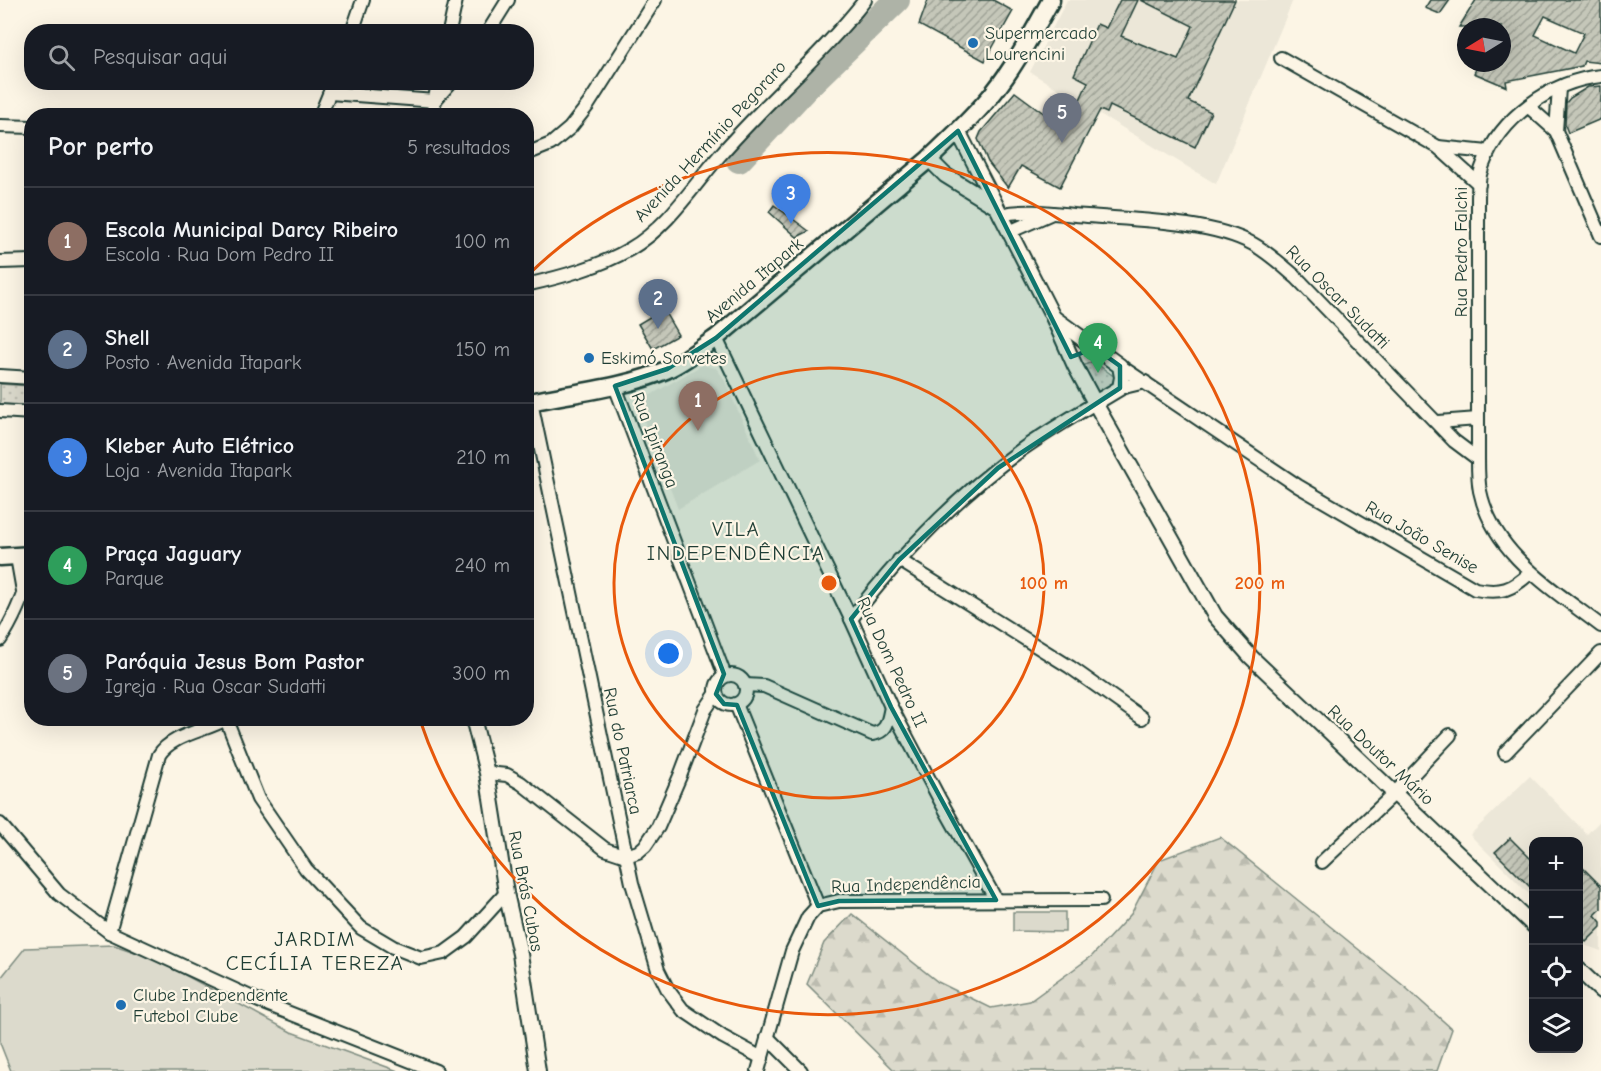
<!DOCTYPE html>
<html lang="pt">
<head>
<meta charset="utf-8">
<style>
	:root { --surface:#171b24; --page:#242831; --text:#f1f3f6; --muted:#9ea1a6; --line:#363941; --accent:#1a73e8 }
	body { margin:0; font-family:"Comic Neue",sans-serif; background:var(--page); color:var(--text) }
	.controls { position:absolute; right:18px; bottom:18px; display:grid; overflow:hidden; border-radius:12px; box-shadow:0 6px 24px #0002 }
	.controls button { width:54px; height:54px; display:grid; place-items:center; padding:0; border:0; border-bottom:2px solid var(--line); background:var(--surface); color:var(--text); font:30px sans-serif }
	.compass { position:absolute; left:1457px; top:18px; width:54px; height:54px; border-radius:50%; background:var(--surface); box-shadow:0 6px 24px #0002; rotate:260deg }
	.you { position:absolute; left:669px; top:654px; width:21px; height:21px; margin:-15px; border:4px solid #fff; border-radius:50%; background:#1a73e8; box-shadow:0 0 0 9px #1a73e833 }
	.badge { display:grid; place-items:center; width:39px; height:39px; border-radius:50%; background:var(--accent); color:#fff; font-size:20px; font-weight:700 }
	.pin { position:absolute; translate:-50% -50px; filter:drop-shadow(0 2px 3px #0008) }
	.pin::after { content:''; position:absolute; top:32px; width:21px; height:18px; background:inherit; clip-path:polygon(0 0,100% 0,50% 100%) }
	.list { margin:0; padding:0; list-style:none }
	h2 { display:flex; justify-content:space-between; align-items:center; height:78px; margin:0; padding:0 24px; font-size:26px }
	h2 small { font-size:20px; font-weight:400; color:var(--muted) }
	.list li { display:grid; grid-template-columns:39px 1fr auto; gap:18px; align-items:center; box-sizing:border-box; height:108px; padding:0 24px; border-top:2px solid var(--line) }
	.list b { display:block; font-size:22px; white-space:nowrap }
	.list p { margin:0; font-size:20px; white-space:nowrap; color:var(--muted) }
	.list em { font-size:20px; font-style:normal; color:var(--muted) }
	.icon { flex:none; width:33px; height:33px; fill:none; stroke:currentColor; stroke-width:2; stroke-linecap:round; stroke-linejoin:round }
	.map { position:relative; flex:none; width:1601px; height:1071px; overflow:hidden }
	.search { position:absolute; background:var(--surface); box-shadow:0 6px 24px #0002; left:24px; top:24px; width:510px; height:66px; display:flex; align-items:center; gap:15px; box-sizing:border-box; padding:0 21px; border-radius:24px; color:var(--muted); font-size:22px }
	.panel { position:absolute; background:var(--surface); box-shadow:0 6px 24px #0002; left:24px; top:108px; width:510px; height:618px; border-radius:24px }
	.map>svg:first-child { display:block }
	.built { fill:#ece7d8 }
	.grass { fill:url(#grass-dots); stroke:#7e8c80; stroke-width:1.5 }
	.forest { fill:url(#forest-firs); stroke:#7e8c80; stroke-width:1.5 }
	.garden { fill:#dcdacc; stroke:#7e8c80; stroke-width:1.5 }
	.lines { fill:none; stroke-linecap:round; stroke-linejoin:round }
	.river { stroke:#aeb3a7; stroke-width:26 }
	.building { fill:url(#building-hatch); stroke:#1f3d34; stroke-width:1.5; fill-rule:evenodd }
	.minor-casing { stroke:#1f3d34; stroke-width:16 }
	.tertiary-casing { stroke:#1f3d34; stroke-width:18 }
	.secondary-casing { stroke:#1f3d34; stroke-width:21 }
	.minor { stroke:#fcf5e5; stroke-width:12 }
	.tertiary { stroke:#fcf5e5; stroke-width:14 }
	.secondary { stroke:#fcf5e5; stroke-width:16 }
	.marked { fill:#0f766e; fill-opacity:0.2; stroke:#0f766e; stroke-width:4.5; stroke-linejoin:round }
	.ring { fill:none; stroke:#e8590c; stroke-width:3 }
	.poi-dot { fill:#1f6fb2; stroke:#fcf5e5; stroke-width:2 }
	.labels { text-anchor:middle; stroke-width:4.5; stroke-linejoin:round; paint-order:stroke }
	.poi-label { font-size:18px; fill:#1f3d34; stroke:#fcf5e5; text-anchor:start }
	.street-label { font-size:18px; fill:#1f3d34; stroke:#fcf5e5 }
	.quarter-label { font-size:21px; letter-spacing:1.5px; fill:#1f3d34; stroke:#fcf5e5 }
	.centre { fill:#e8590c; stroke:#fcf5e5; stroke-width:3 }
	.ring-label { font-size:18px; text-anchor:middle; font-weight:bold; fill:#e8590c; stroke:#fcf5e5; stroke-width:4.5; stroke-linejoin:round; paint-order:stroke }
</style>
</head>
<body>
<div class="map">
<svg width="1601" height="1071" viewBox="0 0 1601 1071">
	<defs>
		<pattern id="grass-dots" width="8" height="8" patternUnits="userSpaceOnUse" patternTransform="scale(1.5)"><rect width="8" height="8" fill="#dcdacc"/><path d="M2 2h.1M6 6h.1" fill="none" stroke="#bcbcb0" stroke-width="1.8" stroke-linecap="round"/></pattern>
		<pattern id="forest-firs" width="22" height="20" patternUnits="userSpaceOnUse" patternTransform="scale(1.5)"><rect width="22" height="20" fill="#dcdacc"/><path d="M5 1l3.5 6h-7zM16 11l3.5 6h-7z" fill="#bcbcb0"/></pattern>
		<pattern id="building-hatch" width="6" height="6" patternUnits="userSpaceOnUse" patternTransform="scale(1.5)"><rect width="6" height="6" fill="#c5c7b9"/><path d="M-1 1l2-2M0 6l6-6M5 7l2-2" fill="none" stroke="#9fa397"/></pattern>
	</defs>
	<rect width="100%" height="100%" fill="#fcf5e5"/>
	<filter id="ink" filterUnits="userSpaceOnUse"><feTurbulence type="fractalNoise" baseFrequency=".0167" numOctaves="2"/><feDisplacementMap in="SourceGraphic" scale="12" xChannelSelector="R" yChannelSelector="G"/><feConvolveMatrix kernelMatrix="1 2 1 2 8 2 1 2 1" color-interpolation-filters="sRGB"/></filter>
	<g filter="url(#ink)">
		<g class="built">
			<path d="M1067,0h226l-77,184 -186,-112z"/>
			<path d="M702,365l14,3 7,9 37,83 -82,49 -41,-106z"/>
			<path d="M1530,776l57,58 14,-14v131l-22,-8 -1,-101h-44l-1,56 -63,-63z"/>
		</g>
		<g class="grass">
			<path d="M1093,361l26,19 -20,16 -6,-3 -9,-25 1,-3z"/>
			<path d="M0,384l31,2v21l-31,-1z"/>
		</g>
		<path class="forest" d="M1220,837l185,150 47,42 -15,42h-542l-88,-87 17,-41 28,-29 86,68 53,26 39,-7 62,-45 39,-42 28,-54z"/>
		<g class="garden">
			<path d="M1013,912h52v20l-52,-1z"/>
			<path d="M114,945l41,14 136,73 107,39h-387l-11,-28v-64l25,-31z"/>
		</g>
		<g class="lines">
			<path class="river" d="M739,160l68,-73 90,-87"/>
		</g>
		<g class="building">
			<path d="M928,0h65l20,11 -28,50 -66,-36z"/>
			<path d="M1120,0h18l-17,36 57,23 15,-33 -52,-26h94l-47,101 23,11 -16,35 -85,-41 -3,7 -7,-3 -40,77 -39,-21 -13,22 -20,-26 -10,-23 3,-7 34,-40 38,28 11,-21 13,7 11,-24 -14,-7 23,-51 9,4z"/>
			<path d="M1430,0h20l-10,14 -15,-6z"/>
			<path d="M1476,0h125v63l-17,-2 -2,5 -76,15 1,6 -33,-14 5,-10h23v-36h-43zM1545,16l39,17 -10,20 -39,-18z"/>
			<path d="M1601,86v33l-33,14 -3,-8 1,-22 4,-5 18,-11z"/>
			<path d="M774,205l35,26 -12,6 -28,-25z"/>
			<path d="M663,309l15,26 -25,14 -15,-25z"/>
			<path d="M1510,838l23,23v29l-38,-38z"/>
			<path d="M1578,863l23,23v23l-6,6 6,7v5l-15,15 -8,-7z"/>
		</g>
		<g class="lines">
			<defs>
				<g id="minor">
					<path d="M352,32l11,-32"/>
					<path d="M449,32l7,-32"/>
					<path d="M488,32l20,-32"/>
					<path d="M1281,58l157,89 41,37"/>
					<path d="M1601,76c-50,5 -101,42 -118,89 -5,12 -5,25 -5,38v256c0,10 0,22 2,32 13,63 73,98 121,135"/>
					<path d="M330,93l105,8"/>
					<path d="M435,100l16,-18"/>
					<path d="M1529,107l27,24 45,105"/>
					<path d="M320,116l14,-34"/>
					<path d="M432,116l6,-34"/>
					<path d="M0,126l32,1"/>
					<path d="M1556,131l3,-43"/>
					<path d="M1438,147l50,5"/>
					<path d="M526,154l25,-10 19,-16 18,-23 67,-105"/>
					<path d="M1000,215c29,-7 58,-1 87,1 48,4 124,5 166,28 16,9 30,22 44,34l157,163 24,18"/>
					<path d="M1009,232l41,-18"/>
					<path d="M0,262l32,-1"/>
					<path d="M526,285c35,-8 73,-18 104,-36 38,-22 63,-63 91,-95 46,-53 101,-99 144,-154"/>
					<path d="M716,338l135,281 40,88 49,93 56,100"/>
					<path d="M1120,366l178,120 177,103c26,5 37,1 56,-17"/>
					<path d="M0,376l32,2"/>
					<path d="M615,386l110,290"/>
					<path d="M1120,388l25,-6"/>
					<path d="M531,402l101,481 26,87 10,20 15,20 40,27 39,21"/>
					<path d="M0,411l32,2"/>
					<path d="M1438,422l40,-3"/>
					<path d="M17,557l6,34"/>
					<path d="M899,560l171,107 72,51"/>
					<path d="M851,619c49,-63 106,-123 170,-169 24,-17 50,-32 74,-47"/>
					<path d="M0,640c15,-22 24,-46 32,-72"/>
					<circle cx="731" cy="690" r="15"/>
					<path d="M745,685l19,1 108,48c16,-2 16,-14 19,-27"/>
					<path d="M736,704l82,202"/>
					<path d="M1505,753l96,-100"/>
					<path d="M487,773l20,2 14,8 84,66 21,7 12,-4 7,-6 13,-19 22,-51 25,-66 11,-16"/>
					<path d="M0,824l59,70 50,38 150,69 177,70"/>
					<path d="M1322,862l73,-69 55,-58"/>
					<path d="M109,932l50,-177c12,-20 46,-24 67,-36l32,80 48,70 55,59 32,19 28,11 23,-5 22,-16 40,-44"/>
					<path d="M767,1037l34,34"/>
					<path d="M758,1071l34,-120 16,-34 10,-11 21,-5 262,-1"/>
				</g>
				<g id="tertiary">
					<path d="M958,131l95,186 22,49 20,37 120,213 36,41 283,269"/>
					<path d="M929,159l16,16 50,31"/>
					<path d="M1054,318l66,48 2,11 -2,11 -25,15"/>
					<path d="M473,718l14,55 19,120 14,61 18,117"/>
					<path d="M1578,969l23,22"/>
				</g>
				<g id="secondary">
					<path d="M526,403c47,-11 96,-14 140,-33 18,-8 34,-21 50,-32l213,-179c23,-22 46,-43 65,-67 23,-29 39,-60 57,-92"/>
					<path d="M0,557l32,-2"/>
				</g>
			</defs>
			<use href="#minor" class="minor-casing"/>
			<use href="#tertiary" class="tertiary-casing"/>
			<use href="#secondary" class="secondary-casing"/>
			<use href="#minor" class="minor"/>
			<use href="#tertiary" class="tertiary"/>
			<use href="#secondary" class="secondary"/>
		</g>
	</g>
	<path class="marked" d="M958,131l113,226 24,-9 25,18v22l-122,80 -99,92 -48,59 40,88 105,193 -157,1 -21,5 -81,-201 -13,-1 -8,-10 8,-20 -109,-288 52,-17 49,-31z"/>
	<g class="ring">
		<circle cx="829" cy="583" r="215"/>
		<path d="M527 276A431 431 0 1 1 420 720"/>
	</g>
	<g class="poi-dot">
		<circle cx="973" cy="43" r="6"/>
		<circle cx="589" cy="358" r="6"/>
		<circle cx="121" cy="1005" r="6"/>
	</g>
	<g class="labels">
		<g class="poi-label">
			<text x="985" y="39">Supermercado<tspan x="985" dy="21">Lourencini</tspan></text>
			<text x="601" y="364">Eskimó Sorvetes</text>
			<text x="133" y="1001">Clube Independente<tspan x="133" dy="21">Futebol Clube</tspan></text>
		</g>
		<g class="street-label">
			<text transform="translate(710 141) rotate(-47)" y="6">Avenida Hermínio Pegoraro</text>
			<text transform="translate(1461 252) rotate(-90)" y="6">Rua Pedro Falchi</text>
			<text transform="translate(754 280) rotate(-40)" y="6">Avenida Itapark</text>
			<text transform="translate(1338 297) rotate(45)" y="6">Rua Oscar Sudatti</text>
			<text transform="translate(655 440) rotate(69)" y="6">Rua Ipiranga</text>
			<text transform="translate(1422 537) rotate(30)" y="6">Rua João Senise</text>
			<text transform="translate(892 662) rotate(65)" y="6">Rua Dom Pedro II</text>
			<text transform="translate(623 751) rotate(78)" y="6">Rua do Patriarca</text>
			<text transform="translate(1381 755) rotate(43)" y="6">Rua Doutor Mário</text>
			<text transform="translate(906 884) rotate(-2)" y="6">Rua Independência</text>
			<text transform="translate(526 891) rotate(79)" y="6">Rua Brás Cubas</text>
		</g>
		<g class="quarter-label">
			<text x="736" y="536">VILA<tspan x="736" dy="24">INDEPENDÊNCIA</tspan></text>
			<text x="315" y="946">JARDIM<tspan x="315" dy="24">CECÍLIA TEREZA</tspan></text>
		</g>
	</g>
	<circle cx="829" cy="583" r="9" class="centre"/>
	<g class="ring-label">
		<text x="1044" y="589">100 m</text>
		<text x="1260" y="589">200 m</text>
	</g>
</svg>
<div class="controls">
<button>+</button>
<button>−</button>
<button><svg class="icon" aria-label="locate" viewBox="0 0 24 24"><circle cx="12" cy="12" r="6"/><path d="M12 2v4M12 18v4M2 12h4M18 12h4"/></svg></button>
<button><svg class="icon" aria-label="layers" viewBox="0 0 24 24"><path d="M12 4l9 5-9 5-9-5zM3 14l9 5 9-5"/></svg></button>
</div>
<svg class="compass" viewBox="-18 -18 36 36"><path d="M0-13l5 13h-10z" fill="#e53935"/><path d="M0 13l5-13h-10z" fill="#9ea1a6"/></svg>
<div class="you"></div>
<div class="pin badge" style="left:698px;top:431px;background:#8d6e63">1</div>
<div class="pin badge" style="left:658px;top:329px;background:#5c6f8a">2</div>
<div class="pin badge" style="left:791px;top:224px;background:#3f7fe0">3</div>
<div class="pin badge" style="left:1098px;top:373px;background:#2e9e5b">4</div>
<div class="pin badge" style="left:1062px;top:143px;background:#6b7280">5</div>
<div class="search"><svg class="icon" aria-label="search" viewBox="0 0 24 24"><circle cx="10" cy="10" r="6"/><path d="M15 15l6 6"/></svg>Pesquisar aqui</div>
<section class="panel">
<h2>Por perto<small>5 resultados</small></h2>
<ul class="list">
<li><span class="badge" style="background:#8d6e63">1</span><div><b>Escola Municipal Darcy Ribeiro</b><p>Escola · Rua Dom Pedro II</p></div><em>100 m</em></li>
<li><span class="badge" style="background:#5c6f8a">2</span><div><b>Shell</b><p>Posto · Avenida Itapark</p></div><em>150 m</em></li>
<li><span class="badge" style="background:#3f7fe0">3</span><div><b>Kleber Auto Elétrico</b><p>Loja · Avenida Itapark</p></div><em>210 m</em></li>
<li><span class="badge" style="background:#2e9e5b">4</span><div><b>Praça Jaguary</b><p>Parque</p></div><em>240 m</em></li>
<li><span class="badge" style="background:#6b7280">5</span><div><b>Paróquia Jesus Bom Pastor</b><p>Igreja · Rua Oscar Sudatti</p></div><em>300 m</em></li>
</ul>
</section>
</div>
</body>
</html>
